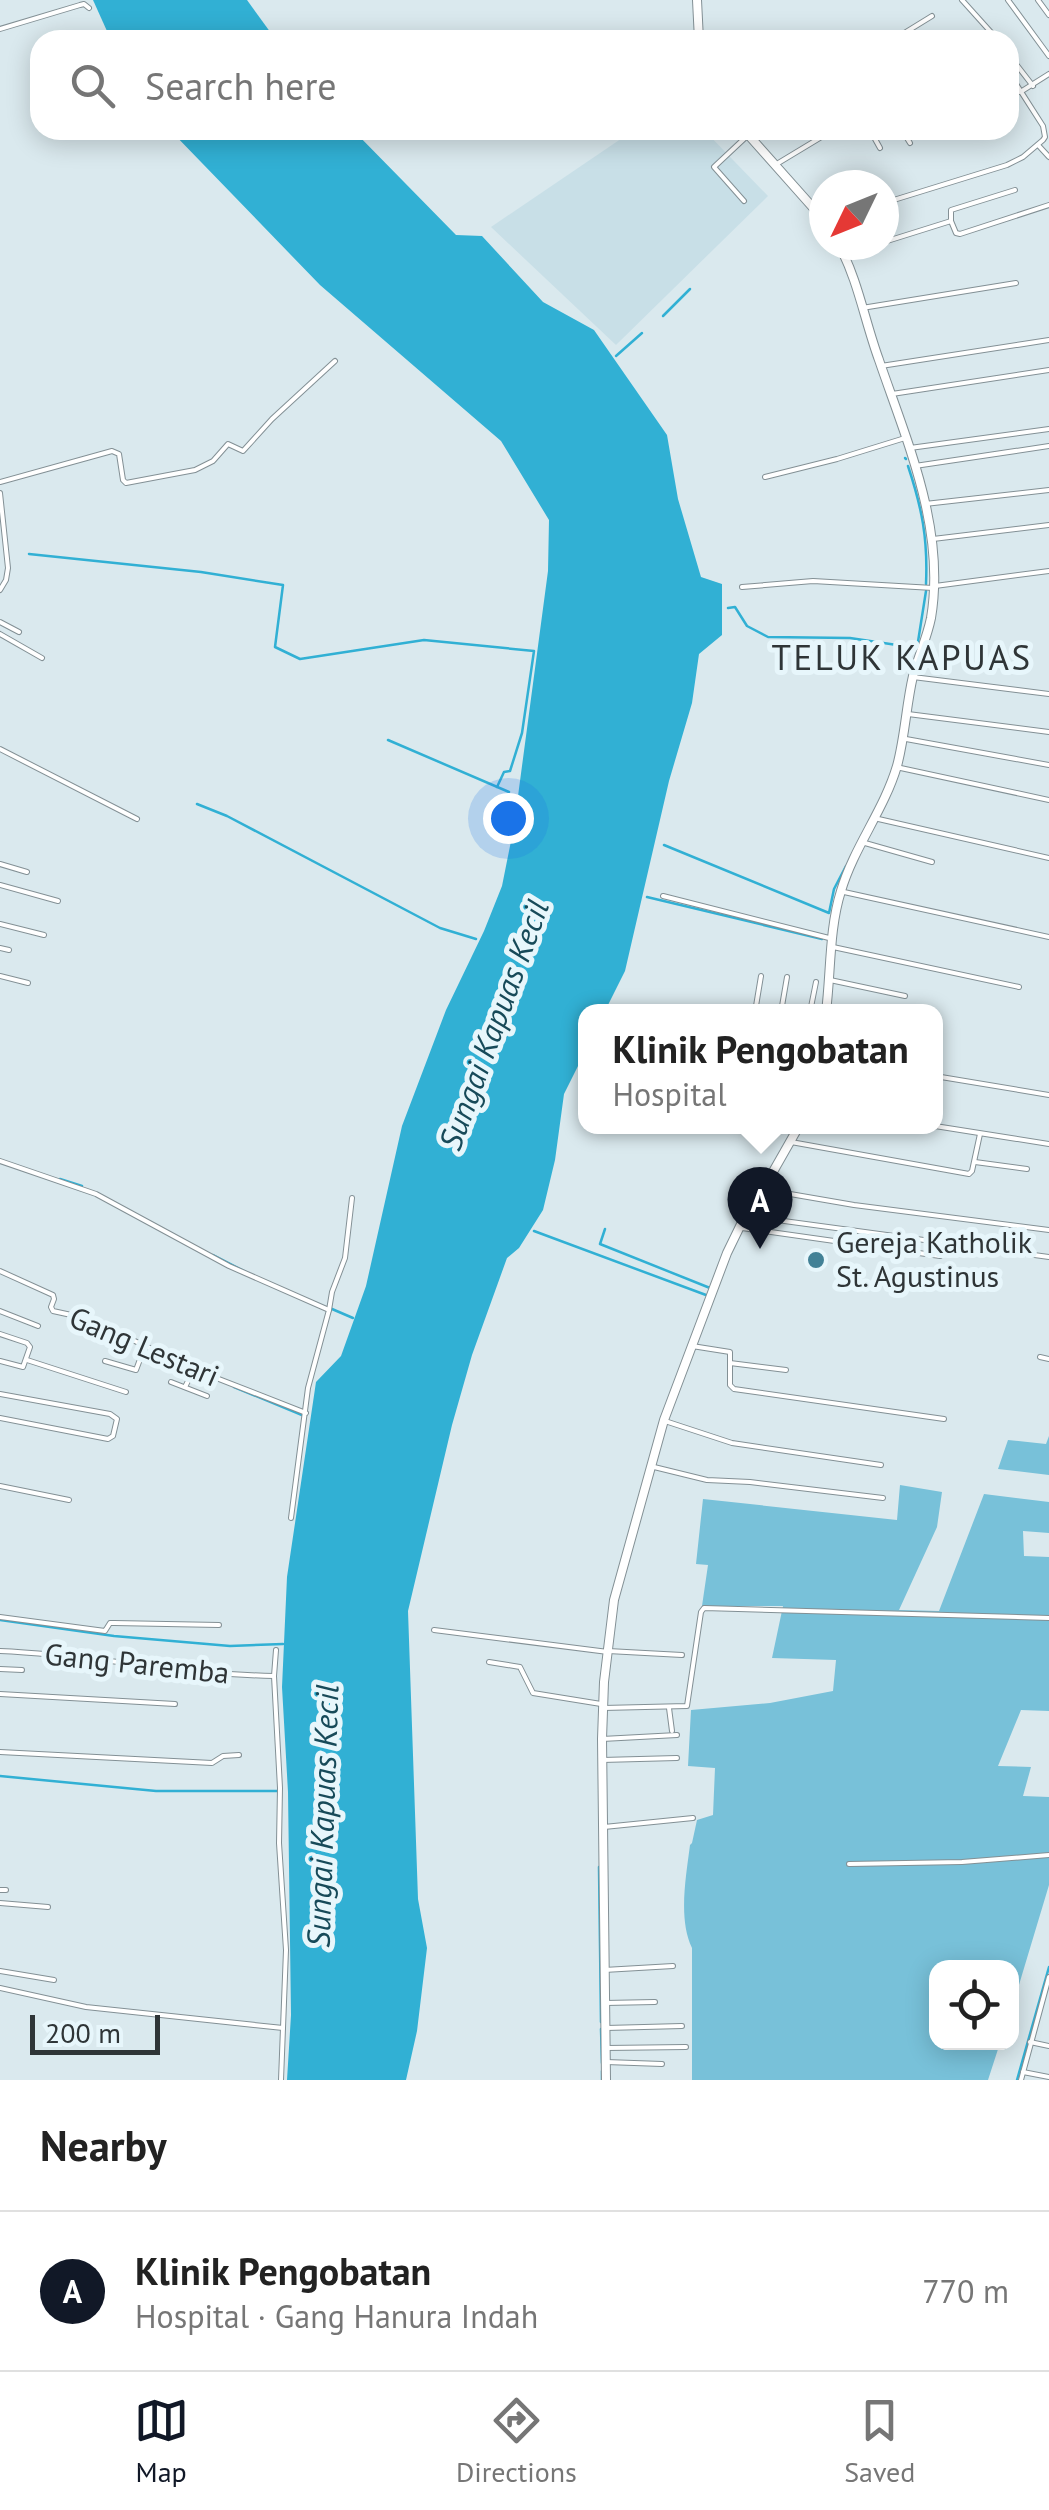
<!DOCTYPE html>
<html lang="en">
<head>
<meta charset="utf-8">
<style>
	:root { --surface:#fff; --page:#f2f2f2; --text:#222; --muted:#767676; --line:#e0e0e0; --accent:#111827 }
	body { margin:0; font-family:"PT Sans",sans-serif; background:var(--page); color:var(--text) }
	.controls { position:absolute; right:30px; bottom:30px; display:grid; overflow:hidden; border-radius:20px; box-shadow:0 5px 25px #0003 }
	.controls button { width:90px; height:90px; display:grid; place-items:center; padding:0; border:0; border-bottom:2px solid var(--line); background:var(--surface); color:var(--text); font:50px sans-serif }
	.compass { position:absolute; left:809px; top:170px; width:90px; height:90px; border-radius:50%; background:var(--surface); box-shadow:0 5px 25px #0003; rotate:227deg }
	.scale { position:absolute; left:30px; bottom:25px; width:130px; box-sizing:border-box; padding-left:10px; border:5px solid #2f3537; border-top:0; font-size:28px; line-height:35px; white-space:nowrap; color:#2f3537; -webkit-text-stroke:8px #e7f6fb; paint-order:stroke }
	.you { position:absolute; left:508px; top:818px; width:35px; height:35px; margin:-25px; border:8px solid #fff; border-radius:50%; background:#1a73e8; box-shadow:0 0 0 15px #1a73e833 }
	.badge { display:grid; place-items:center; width:65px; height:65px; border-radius:50%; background:var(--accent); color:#fff; font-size:32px; font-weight:700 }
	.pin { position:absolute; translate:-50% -82px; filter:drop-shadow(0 2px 5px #0008) }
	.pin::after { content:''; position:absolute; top:52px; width:35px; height:30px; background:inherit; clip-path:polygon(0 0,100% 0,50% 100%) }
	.popup { position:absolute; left:578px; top:1004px; width:365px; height:130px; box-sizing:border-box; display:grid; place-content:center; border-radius:20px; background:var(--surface); filter:drop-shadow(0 2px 8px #0005); font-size:32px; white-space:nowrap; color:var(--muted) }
	.popup b { font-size:38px; color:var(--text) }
	.popup::after { content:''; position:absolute; left:50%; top:100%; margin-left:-20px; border:20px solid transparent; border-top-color:var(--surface) }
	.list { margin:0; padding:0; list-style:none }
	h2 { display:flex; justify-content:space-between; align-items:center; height:130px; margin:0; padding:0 40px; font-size:42px }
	h2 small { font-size:32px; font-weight:400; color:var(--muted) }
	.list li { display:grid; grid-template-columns:65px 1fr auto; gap:30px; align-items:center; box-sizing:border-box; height:160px; padding:0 40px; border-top:2px solid var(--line) }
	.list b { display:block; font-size:38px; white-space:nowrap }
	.list p { margin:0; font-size:32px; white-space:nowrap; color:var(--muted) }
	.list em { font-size:32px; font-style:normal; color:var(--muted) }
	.icon { flex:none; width:55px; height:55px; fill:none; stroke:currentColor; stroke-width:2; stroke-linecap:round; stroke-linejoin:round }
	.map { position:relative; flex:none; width:1049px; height:2080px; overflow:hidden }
	.search { position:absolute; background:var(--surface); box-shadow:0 5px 25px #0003; left:30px; right:30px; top:30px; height:110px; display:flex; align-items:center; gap:25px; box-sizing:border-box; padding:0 35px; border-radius:30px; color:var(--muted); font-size:38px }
	.sheet { height:290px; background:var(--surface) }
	nav { display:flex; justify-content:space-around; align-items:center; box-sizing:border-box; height:140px; border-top:2px solid var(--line); background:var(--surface); font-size:28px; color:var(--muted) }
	nav a { display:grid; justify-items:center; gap:5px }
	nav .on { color:var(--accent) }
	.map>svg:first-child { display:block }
	.built { fill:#c8dfe7 }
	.green { fill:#78c1d9 }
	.water { fill:#31b0d4 }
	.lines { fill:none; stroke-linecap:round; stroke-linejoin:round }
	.stream { stroke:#31b0d4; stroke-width:2.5 }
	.minor-casing { stroke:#839095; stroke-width:6 }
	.secondary-casing { stroke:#839095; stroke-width:10 }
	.minor { stroke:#fff; stroke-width:4 }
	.secondary { stroke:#fff; stroke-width:8 }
	.poi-dot { fill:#428196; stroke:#e7f6fb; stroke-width:4 }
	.labels { text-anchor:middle; stroke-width:10; stroke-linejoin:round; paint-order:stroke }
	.poi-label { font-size:30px; fill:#2f3537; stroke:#e7f6fb; text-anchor:start }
	.street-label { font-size:30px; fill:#2f3537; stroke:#e7f6fb }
	.water-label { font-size:32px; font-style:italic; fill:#174a59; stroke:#e7f6fb }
	.quarter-label { font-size:35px; letter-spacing:2.5px; fill:#2f3537; stroke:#e7f6fb }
</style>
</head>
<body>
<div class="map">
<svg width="1049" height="2080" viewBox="0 0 1049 2080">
	<rect width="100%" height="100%" fill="#dae9ee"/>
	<path class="built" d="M634,130h70l64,66 -152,149 -125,-118z"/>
	<g class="green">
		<path d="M1049,1436v39l-51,-6 10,-29 38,4z"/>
		<path d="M900,1485l42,7 -5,35 -38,83 40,1 45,-117 65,8v31l-26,-2 1,25 25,1v154l-28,-1 -23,56 33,1 -8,29 26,1v88l-37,123v-40h-76v74l64,1 -12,37h-296v-132c-14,-29 -6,-71 -2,-103l2,-2 5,-23 16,-5 2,-47 -27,-2 3,-56 79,-7 63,-12 3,-31 -64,-2 11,-52h-81l6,-41 -12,-1 7,-65 194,21z"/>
	</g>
	<g class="water">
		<path d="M93,0h154l29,40h-165z"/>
		<path d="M170,130h183l103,105 26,1 61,66 51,28 73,105 11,64 23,78 21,7v51l-23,19 -7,49 -23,78 -44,190 -20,40 -20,1v40l-21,42 -9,66 -12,50 -24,38 -12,10 -35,97 -20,70 -44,186 10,288 9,49 -10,83 -11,49h-119l4,-65 -3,-223 -6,-105 5,-110 29,-195 25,-26 25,-70 36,-160 44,-116 38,-79 18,-45 12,-60 34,-255 1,-51 -48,-79 -181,-156z"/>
	</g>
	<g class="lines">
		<g class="stream">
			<path d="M663,316l27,-27"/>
			<path d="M616,356l26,-23"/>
			<path d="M905,458l1,1"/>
			<path d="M908,466c14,42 20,73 18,118"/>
			<path d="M29,554l172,18 82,13 -8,62 25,12 124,-19 110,11 -12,82 -12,38 -6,1 -7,15"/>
			<path d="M728,608l7,-1 12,19 21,11 82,1 67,10 9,-57"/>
			<path d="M388,740l121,52"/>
			<path d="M197,804l30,12 213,112 36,11"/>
			<path d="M664,845l165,68 5,-24 12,-23"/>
			<path d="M647,897l175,42"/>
			<path d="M60,1179l22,7"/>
			<path d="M605,1229l-5,15 110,44"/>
			<path d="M534,1231l172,64"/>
			<path d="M213,1255l33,17"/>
			<path d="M332,1309l21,9"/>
			<path d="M234,1387l68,28"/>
			<path d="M0,1620l114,16 116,10 53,-2"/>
			<path d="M0,1776l156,15h121"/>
			<path d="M599,1867l2,155"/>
			<path d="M601,2029l1,34"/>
			<path d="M602,2071v9"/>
			<path d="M1017,2080l32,-113"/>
		</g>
		<defs>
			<g id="minor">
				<path d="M962,0l36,40"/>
				<path d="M1008,0l41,56"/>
				<path d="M1038,0l11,15"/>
				<path d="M0,29l80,-24 4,-1 5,4"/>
				<path d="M893,40l39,-24"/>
				<path d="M1009,55l24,31"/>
				<path d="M1009,95l13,-4 27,-17"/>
				<path d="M870,130l10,18"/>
				<path d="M902,130l8,13"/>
				<path d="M937,130l1,1"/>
				<path d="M1038,145l11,12"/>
				<path d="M775,165l58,-35"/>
				<path d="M744,201l-30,-34 32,-30"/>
				<path d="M884,203l123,-38 16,-8 20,-17 2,-3 -2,-11 -34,-53"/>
				<path d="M951,221l5,12 4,1 89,-29"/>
				<path d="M884,242l67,-21v-11l64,-20"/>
				<path d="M847,254l29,-9"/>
				<path d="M862,308l154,-25"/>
				<path d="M881,366l168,-26"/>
				<path d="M892,394l157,-24"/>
				<path d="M910,448l139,-19"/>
				<path d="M915,466l134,-20"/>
				<path d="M765,477l72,-18 68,-21"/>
				<path d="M0,482l112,-31 7,3 4,26 3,3 69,-13 18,-9 15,-17 15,7 29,-32 63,-58"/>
				<path d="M0,493l8,75 -2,12 -6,10"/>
				<path d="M925,504l124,-14"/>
				<path d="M933,539l116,-14"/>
				<path d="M935,586l114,-15"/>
				<path d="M742,587l71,-6 120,7"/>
				<path d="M0,622l19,10"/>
				<path d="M0,634l42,24"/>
				<path d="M913,677l136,17"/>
				<path d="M908,714l141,18"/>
				<path d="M906,739l143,26"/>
				<path d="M0,749l137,70"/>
				<path d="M896,767l153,33"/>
				<path d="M874,818l175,40"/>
				<path d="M865,843l67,19"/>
				<path d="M0,864l27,8"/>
				<path d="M0,885l58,16"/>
				<path d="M844,892l205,45"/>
				<path d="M663,896l166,42"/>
				<path d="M0,924l44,11"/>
				<path d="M833,947l186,40"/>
				<path d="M0,948l9,2"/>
				<path d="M0,976l28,7"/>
				<path d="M830,980l75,16"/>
				<path d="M649,1010l8,2"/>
				<path d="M755,1012l6,-36"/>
				<path d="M781,1012l6,-35"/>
				<path d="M810,1012l6,-30"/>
				<path d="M935,1076l114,19"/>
				<path d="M935,1126l114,18"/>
				<path d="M791,1142l178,32 3,-3 8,-37"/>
				<path d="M0,1161l96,33 133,72 100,44 -21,78 -17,130"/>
				<path d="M975,1162l52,7"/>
				<path d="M767,1190l87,15 195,25"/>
				<path d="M747,1216l302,41"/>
				<path d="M742,1228l198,28"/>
				<path d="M0,1271l53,24 1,4 -3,8 2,4 32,7 121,56 100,39"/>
				<path d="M329,1310l3,-18 13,-34 7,-60"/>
				<path d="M0,1311l38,15"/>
				<path d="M0,1334l27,9 3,4 -7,20 -23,-6"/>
				<path d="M692,1346l38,6v33l4,4 210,30"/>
				<path d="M1040,1357l9,2"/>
				<path d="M27,1360l99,32"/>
				<path d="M105,1361l31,9 9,-24"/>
				<path d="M730,1363l56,7"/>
				<path d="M171,1382l36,14"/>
				<path d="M185,1387l9,-18"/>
				<path d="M0,1394l110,20 7,5 -4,17 -5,3 -108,-21"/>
				<path d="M665,1421l67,22 149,22"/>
				<path d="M650,1466l57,14 43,2 133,16"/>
				<path d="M0,1486l69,14"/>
				<path d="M0,1617l105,14 5,-8h4l105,2"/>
				<path d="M434,1630l174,22"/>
				<path d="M276,1650l-2,26 6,112 -1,55 7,107 -5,130"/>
				<path d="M0,1651c92,4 182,23 274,25"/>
				<path d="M608,1651l74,4"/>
				<path d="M489,1662l31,5 13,26 68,11"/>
				<path d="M0,1669l22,1"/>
				<path d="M0,1694l175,10"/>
				<path d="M603,1708l84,-2 14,-94 3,-4 345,10"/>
				<path d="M669,1708l3,23"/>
				<path d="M602,1739l75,-4"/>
				<path d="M0,1752l212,11 11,-7 16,-1"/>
				<path d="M602,1760l75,-2"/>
				<path d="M604,1827l89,-9"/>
				<path d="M849,1864l113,-2 87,-7"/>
				<path d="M0,1890h6"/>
				<path d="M0,1903l48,4"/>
				<path d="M604,1970l69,-4"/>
				<path d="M0,1971l54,9"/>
				<path d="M0,1988l86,19 197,21"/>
				<path d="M605,2003l50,-1"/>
				<path d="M606,2028l76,-2"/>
				<path d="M1030,2042l19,4"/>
				<path d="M606,2048l80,-1"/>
				<path d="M606,2062l56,2"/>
				<path d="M1023,2072l26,5"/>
				<path d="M1021,2080l28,-103"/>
			</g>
			<g id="secondary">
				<path d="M697,0l2,40"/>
				<path d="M744,130l80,90"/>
				<path d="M826,1012c5,-40 3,-83 15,-121 13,-44 43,-81 56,-125 8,-29 9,-60 16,-90 5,-19 14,-38 18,-58 15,-89 -24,-176 -52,-258 -14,-38 -21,-80 -40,-115"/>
				<path d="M606,2080l-4,-341 2,-57 10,-82 50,-180 63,-167 18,-37 12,-16 42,-74"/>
			</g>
		</defs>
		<use href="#minor" class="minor-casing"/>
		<use href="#secondary" class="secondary-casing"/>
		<use href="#minor" class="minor"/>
		<use href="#secondary" class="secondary"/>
	</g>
	<circle class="poi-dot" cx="816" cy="1260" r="10"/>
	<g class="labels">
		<g class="poi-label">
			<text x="836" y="1253">Gereja Katholik<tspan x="836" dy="34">St. Agustinus</tspan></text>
		</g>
		<g class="street-label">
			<text transform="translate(144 1347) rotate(23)" y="10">Gang Lestari</text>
			<text transform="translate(137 1664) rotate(6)" y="10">Gang Paremba</text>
		</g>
		<g class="water-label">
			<text transform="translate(494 1025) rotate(-70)" y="11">Sungai Kapuas Kecil</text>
			<text transform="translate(323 1816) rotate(-88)" y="11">Sungai Kapuas Kecil</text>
		</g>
		<g class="quarter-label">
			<text x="902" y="670">TELUK KAPUAS</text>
		</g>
	</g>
</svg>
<div class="controls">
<button><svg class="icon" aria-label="locate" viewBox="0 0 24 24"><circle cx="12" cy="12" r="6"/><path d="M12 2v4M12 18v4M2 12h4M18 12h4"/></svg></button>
</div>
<svg class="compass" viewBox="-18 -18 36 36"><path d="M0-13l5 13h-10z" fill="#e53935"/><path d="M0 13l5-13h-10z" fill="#767676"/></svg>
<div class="scale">200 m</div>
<div class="you"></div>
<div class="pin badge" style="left:760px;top:1249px">A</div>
<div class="popup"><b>Klinik Pengobatan</b>Hospital</div>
<div class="search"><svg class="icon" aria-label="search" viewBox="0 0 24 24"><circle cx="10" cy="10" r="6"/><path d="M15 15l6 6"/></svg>Search here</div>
</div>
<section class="sheet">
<h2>Nearby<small></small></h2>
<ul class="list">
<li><span class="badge">A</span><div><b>Klinik Pengobatan</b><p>Hospital · Gang Hanura Indah</p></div><em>770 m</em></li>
</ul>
</section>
<nav>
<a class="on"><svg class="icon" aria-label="map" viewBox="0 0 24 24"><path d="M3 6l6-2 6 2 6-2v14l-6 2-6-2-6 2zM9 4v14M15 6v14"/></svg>Map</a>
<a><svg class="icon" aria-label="directions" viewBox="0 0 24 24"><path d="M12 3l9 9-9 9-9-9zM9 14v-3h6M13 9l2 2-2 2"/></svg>Directions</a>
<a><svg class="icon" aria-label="saved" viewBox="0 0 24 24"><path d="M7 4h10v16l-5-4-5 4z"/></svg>Saved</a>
</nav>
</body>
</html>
